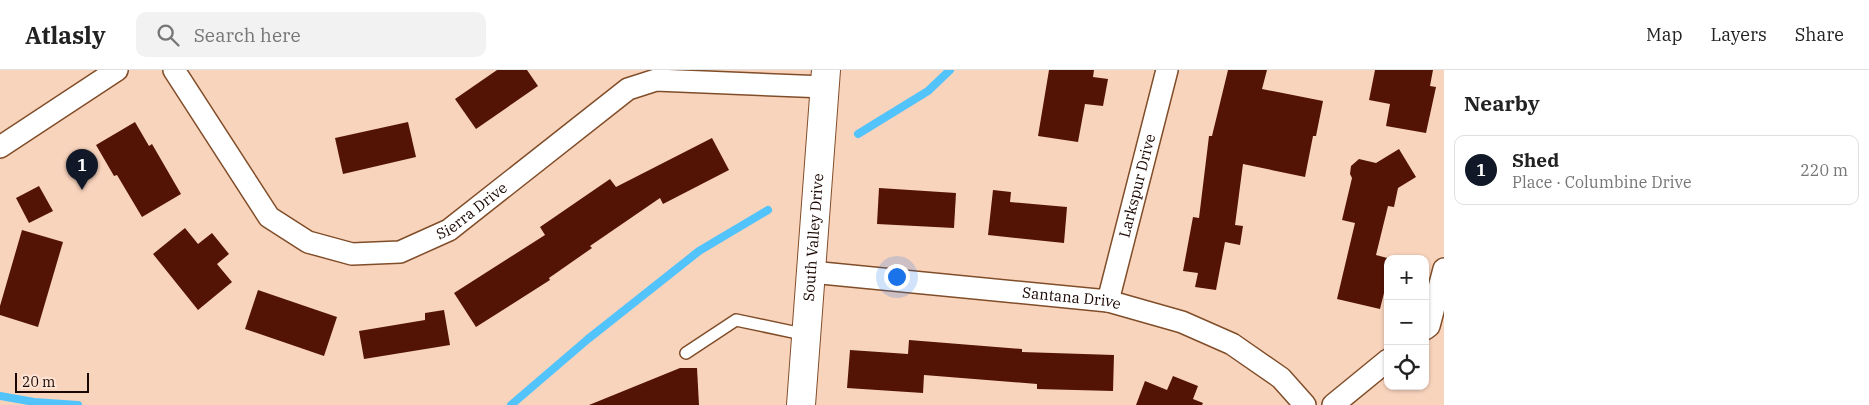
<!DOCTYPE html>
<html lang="en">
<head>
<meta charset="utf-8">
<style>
	:root { --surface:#fff; --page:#f2f2f2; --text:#222; --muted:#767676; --line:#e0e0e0; --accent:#111827 }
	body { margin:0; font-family:"IBM Plex Serif",serif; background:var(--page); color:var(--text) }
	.controls { position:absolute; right:15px; bottom:15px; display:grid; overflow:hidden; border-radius:10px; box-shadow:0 1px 4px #0004 }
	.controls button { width:45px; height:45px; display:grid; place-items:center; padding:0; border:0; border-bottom:1px solid var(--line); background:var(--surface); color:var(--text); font:25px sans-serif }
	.scale { position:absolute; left:15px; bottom:12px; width:74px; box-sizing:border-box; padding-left:5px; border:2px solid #190600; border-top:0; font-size:14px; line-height:18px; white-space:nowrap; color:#190600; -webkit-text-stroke:4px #fde4d5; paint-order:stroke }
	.you { position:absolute; left:896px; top:206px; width:18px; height:18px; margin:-12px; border:4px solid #fff; border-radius:50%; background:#1a73e8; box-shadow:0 0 0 8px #1a73e833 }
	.badge { display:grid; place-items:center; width:32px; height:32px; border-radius:50%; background:var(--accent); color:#fff; font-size:16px; font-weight:700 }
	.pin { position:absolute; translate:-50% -41px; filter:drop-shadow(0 1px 2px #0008) }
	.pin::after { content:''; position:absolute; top:26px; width:18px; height:15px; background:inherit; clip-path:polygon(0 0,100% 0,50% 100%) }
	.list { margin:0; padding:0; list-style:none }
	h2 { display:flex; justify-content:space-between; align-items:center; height:65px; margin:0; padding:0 20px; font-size:21px }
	h2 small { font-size:16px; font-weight:400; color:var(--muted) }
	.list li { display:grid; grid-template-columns:32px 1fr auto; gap:15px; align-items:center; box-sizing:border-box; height:70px; margin:0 10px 10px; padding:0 10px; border:1px solid var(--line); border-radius:10px }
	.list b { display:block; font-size:19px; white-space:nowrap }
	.list p { margin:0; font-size:16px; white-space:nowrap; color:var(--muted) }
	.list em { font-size:16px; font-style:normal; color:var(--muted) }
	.icon { flex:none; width:28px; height:28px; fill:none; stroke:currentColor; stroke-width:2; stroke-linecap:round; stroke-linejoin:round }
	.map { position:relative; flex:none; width:1444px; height:335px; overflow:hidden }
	header { display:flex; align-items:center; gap:30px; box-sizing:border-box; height:70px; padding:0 25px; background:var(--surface); border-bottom:1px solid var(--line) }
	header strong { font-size:24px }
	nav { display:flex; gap:28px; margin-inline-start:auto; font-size:18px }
	.search { width:350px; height:45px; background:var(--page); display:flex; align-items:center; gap:12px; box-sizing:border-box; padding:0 18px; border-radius:10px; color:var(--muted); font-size:19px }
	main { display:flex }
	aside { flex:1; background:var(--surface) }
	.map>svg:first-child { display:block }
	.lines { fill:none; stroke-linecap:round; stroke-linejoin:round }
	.stream { stroke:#53c3fc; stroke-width:8 }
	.building { fill:#541405 }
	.service-casing { stroke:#804d29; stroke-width:14 }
	.minor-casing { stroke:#804d29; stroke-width:24 }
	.tertiary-casing { stroke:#804d29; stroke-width:30 }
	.service { stroke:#fff; stroke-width:11 }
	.minor { stroke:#fff; stroke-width:21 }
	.tertiary { stroke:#fff; stroke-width:28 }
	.labels { text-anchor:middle; stroke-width:5; stroke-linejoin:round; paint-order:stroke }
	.street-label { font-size:15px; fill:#190600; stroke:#fde4d5 }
</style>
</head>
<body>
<header>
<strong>Atlasly</strong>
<div class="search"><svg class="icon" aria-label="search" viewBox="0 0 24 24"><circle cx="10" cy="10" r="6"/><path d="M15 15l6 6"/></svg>Search here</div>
<nav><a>Map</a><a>Layers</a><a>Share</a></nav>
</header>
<main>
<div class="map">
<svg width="1444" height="335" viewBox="0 0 1444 335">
	<rect width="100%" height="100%" fill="#f9d4bd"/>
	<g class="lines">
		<g class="stream">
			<path d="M858,64l70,-43 22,-21"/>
			<path d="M0,326l34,6 44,3"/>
			<path d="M511,335l77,-66 111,-88 69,-41"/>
		</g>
	</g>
	<g class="building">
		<path d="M497,0h30l11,16 -62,43 -21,-30z"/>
		<path d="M1049,0h45l-1,7 15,2 -5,27 -18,-2 -7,38 -40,-6z"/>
		<path d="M1228,0h39l-5,19 61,12 -7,35h-3l-8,41 -62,-13 -8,61 8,1 -3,19 -15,-3 -9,48 -21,-3 3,-14 -15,-2 10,-54 6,1 10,-82h3z"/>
		<path d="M1375,0h58l-3,16 6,1 -10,46 -40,-7 4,-22 -21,-4z"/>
		<path d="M135,52l14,24 3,-2 29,50 -39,23 -25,-42 -3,1 -18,-31z"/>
		<path d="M408,52l8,35 -73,17 -8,-36z"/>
		<path d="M712,68l17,32 -66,34 -3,-6 -70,48 2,2 -43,30 1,2 -74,47 -22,-34 91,-58 -5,-8 70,-48 6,8z"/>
		<path d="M1399,79l17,28 -18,11 -4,19 -6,-1 -12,49 15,4h-3v18l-8,32 -43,-10 18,-76 -13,-3 10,-42 -2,-4 1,-8 8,-7 17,4z"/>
		<path d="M39,116l14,25 -24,12 -13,-25z"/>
		<path d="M879,118l77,5 -2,35 -77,-4z"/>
		<path d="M993,120l18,2 -1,10 57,5 -3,36 -76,-8z"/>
		<path d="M185,158l13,16 14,-11 17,21 -12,10 15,18 -34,28 -45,-56z"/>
		<path d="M22,160l41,12 -25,85 -38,-12v-9z"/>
		<path d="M258,220l79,27 -13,39 -79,-27z"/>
		<path d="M444,240l6,35 -86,14 -5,-28 66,-11v-7z"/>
		<path d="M909,270l113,9v3l92,3 -1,36 -76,-2v-5l-113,-9 -1,18 -76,-5 3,-38 58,4z"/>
		<path d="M680,298h17l2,37h-110z"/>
		<path d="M1173,306l25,10 -5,13 10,4 -1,2h-66l9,-24 22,9z"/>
	</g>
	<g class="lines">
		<defs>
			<path id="service" d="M686,283l50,-33 71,15"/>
			<g id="minor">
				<path id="s1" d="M174,0l95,147 39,25 44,12 48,-2 49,-22 179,-141 28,-9 169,7"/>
				<path d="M0,77l117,-77"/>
				<path id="s2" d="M811,202l297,29 74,21 50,22 49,34 24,27"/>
				<path id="s3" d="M1108,231l59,-231"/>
				<path d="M1425,259l4,-3 15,-57"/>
				<path d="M1333,335l55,-45"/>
			</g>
			<g id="tertiary">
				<path id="s4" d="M801,335l25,-335"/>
			</g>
		</defs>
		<use href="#service" class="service-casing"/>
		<use href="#minor" class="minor-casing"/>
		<use href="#tertiary" class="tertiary-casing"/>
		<use href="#service" class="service"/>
		<use href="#minor" class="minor"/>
		<use href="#tertiary" class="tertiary"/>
	</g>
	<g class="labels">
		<g class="street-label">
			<text dy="5" stroke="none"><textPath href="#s3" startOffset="119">Larkspur Drive</textPath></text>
			<text dy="5" stroke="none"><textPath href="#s1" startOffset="398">Sierra Drive</textPath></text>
			<text dy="5" stroke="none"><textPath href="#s4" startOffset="168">South Valley Drive</textPath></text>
			<text dy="5" stroke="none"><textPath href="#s2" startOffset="262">Santana Drive</textPath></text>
		</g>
	</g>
</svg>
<div class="controls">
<button>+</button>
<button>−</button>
<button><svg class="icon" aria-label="locate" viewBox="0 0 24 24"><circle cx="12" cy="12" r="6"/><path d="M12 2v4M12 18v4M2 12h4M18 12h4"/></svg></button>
</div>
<div class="scale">20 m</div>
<div class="you"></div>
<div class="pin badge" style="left:82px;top:120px">1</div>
</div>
<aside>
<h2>Nearby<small></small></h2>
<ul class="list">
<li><span class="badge">1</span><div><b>Shed</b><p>Place · Columbine Drive</p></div><em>220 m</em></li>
</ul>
</aside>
</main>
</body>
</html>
